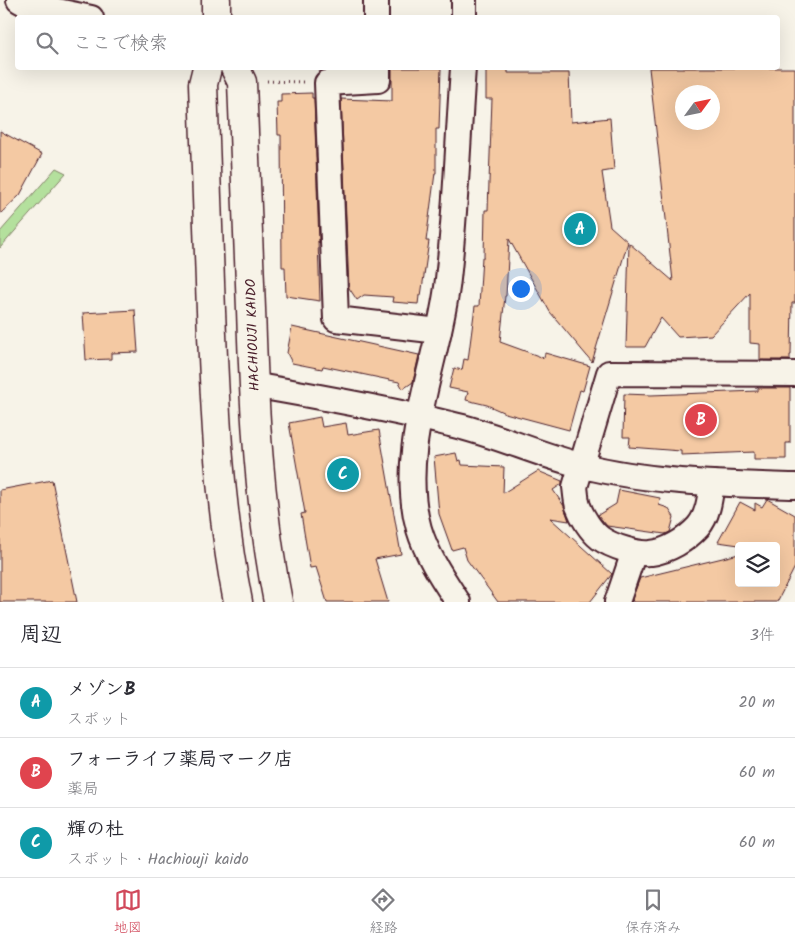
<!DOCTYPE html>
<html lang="ja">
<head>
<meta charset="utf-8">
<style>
	:root { --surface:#fff; --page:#f2f2f3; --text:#2b2b33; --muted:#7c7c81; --line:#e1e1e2; --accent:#d1495b }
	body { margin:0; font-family:Kalam,"Klee One",sans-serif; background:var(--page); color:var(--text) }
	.controls { position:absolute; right:15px; bottom:15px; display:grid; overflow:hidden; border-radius:5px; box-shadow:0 5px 20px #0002 }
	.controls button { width:45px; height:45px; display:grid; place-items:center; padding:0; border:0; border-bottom:1px solid var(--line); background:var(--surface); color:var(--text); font:25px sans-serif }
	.compass { position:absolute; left:675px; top:85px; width:45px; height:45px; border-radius:50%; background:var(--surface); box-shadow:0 5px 20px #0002; rotate:57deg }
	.you { position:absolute; left:520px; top:288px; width:18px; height:18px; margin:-12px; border:4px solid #fff; border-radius:50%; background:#1a73e8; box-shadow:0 0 0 8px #1a73e833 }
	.badge { display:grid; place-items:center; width:32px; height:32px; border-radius:50%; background:var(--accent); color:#fff; font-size:16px; font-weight:700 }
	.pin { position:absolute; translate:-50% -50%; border:2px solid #fff; box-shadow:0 1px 5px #0006 }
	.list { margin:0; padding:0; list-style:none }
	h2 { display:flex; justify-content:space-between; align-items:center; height:65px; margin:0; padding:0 20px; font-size:21px }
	h2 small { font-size:16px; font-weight:400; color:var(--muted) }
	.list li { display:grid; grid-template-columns:32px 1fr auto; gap:15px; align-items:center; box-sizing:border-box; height:70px; padding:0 20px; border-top:1px solid var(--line) }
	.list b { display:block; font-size:19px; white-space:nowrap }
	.list p { margin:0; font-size:16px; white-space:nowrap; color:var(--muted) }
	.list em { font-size:16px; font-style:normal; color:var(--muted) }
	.icon { flex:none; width:28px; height:28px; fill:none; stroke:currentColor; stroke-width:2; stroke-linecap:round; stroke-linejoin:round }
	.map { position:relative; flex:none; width:795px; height:602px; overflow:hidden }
	.search { position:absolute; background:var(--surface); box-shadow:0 5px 20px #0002; left:15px; right:15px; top:15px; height:55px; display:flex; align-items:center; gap:12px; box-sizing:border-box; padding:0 18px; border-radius:5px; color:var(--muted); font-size:19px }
	.sheet { height:275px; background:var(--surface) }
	nav { display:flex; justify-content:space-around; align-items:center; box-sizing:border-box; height:70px; border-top:1px solid var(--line); background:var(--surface); font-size:14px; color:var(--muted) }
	nav a { display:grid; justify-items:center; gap:2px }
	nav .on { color:var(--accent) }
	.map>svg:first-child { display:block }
	.green { fill:#b4e09d; stroke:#7f8064 }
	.building { fill:#f4c9a3; stroke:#4a1f2b; fill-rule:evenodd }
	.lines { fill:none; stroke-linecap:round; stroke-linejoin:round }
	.minor-casing { stroke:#4a1f2b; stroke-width:28 }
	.tertiary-casing { stroke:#4a1f2b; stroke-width:31 }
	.path { stroke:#4a1f2b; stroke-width:3; stroke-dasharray:1 4; stroke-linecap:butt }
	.minor { stroke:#f7f3e8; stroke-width:24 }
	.tertiary { stroke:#f7f3e8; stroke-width:28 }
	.labels { text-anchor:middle; stroke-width:4.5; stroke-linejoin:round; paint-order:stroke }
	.street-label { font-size:14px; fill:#4a1f2b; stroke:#f7f3e8 }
</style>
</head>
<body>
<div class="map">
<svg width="795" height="602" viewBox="0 0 795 602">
	<rect width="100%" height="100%" fill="#f7f3e8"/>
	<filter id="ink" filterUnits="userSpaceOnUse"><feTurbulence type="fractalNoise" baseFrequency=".02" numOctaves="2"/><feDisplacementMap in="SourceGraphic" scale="10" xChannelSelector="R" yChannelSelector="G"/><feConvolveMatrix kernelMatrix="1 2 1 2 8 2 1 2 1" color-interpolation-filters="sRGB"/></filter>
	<g filter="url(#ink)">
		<path class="green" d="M56,168l10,5 -66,75v-16z"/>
		<g class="building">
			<path d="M392,68h49l-2,61h-3v44h-1l-9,68h3l-8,55h-2l-1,8 -26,-2 1,-5 -29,-2 -7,5 -8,-12 -8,-189 51,2z"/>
			<path d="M486,68h22v5h61l2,49 39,-4 4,52 -12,2 8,54 18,16 -36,120 -42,-50 -41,-73 -3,57h-1l-5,46 44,16 1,-5 45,13 -7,25 -3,-1 -11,40 -64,-17 -18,-8 -21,-5 2,-8 -19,-4 5,-20 8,2 2,-11 4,1 7,-54h4l3,-49h2l1,-47h3l4,-111h-6z"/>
			<path d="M649,68h146v235h-3l-1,52h-1v5h-30v-16l-10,-1v-50l-39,42 -33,2 -17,-19 -16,29h-19l3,-104 44,38zM682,92h30v30h-30z"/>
			<path d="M312,93v5h2l5,145 -1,-2 2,60 -34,-5 -1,-29h-3l-1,-132h-3l-1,-33h4v-8z"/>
			<path d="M0,131l42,23 -22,41 -20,19z"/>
			<path d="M135,310l3,42 -27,1v6l-25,1 -3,-47z"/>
			<path d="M292,327l127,28 -6,27 -10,7 -4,-7 -76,-16 -1,3 -30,-6 -5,-10z"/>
			<path d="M758,388h32v55h-4v16h-32v-7l-73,3v-4l-52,-4 1,-10h-7l1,-43 27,1 107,-4z"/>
			<path d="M320,417l2,10 24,-4 2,12 31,-5 22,124 -26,5 13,43h-61l-11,-35 -6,1 -9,-54 4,-1 -16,-90z"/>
			<path d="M456,453l2,8 3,-1 1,5 42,2 -1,26 35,-22 24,10v3l-9,6 11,16 5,15 -19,-3 62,56 -22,28h-92l-31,-42 -4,-13 -11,3 -13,-36 -5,-57z"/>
			<path d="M52,480l25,122h-77v-112z"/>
			<path d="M619,490l41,8 -1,7 9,3 6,9 -4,15 -5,2 -58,-8 -9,-11 18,-11z"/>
			<path d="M767,499l28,16v52l-18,35h-144l-1,-3 8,-21 99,-24v29h37v-37h-30l-28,-4 22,-40 15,8v-7l7,4z"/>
		</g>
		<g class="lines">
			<defs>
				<g id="minor">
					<path d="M19,0l9,5 63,13"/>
					<path d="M376,0v18"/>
					<path d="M464,0v18"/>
					<path d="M378,68v12l-51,3 9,236 103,12"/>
					<path d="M253,385c66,12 132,23 197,39 45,10 86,30 130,41 70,18 143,19 215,21"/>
					<path d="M712,483c-2,15 -4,33 -14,44 -12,13 -30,24 -47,26 -13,2 -40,-7 -51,-15 -9,-7 -18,-21 -22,-32 -2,-6 -2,-13 -3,-19l34,-114 186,1"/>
					<path d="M458,602c-15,-23 -31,-46 -39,-73 -23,-80 21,-170 29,-250 8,-70 10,-141 15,-211"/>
					<path d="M617,602l17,-50"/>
				</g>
				<g id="tertiary">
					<path d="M216,0v18"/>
					<path d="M207,68l-4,16c3,76 5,151 8,227 4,98 8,195 27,291"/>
					<path d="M235,68l7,14c3,75 6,151 9,227 3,98 8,197 27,293"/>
				</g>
			</defs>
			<use href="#minor" class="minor-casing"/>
			<use href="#tertiary" class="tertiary-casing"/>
			<path class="path" d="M267,81l37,1"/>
			<use href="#minor" class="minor"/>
			<use href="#tertiary" class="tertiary"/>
		</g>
	</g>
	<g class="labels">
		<g class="street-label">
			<text transform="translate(252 335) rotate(-92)" y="5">HACHIOUJI KAIDO</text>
		</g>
	</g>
</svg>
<div class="controls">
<button><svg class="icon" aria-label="layers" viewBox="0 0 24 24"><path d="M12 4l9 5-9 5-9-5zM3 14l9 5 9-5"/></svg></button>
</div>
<svg class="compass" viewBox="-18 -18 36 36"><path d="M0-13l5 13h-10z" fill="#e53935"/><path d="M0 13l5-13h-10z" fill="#7c7c81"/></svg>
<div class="you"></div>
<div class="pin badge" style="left:580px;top:229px;background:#0f9aa8">A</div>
<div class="pin badge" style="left:701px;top:420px;background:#e0444e">B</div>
<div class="pin badge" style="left:343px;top:474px;background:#0f9aa8">C</div>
<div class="search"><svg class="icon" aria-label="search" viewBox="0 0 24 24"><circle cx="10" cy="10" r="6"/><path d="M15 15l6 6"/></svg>ここで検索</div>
</div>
<section class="sheet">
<h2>周辺<small>3件</small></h2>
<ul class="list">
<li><span class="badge" style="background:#0f9aa8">A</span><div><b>メゾンB</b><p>スポット</p></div><em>20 m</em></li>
<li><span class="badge" style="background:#e0444e">B</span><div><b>フォーライフ薬局マーク店</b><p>薬局</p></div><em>60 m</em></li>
<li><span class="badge" style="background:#0f9aa8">C</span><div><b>輝の杜</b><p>スポット · Hachiouji kaido</p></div><em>60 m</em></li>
</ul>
</section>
<nav>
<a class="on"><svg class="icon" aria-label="map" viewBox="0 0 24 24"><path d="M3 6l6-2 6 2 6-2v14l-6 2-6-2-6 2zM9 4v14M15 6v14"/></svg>地図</a>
<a><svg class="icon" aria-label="directions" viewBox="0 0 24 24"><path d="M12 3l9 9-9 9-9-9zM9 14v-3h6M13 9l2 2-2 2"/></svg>経路</a>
<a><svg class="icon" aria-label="saved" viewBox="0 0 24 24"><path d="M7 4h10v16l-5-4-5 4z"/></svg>保存済み</a>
</nav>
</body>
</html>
